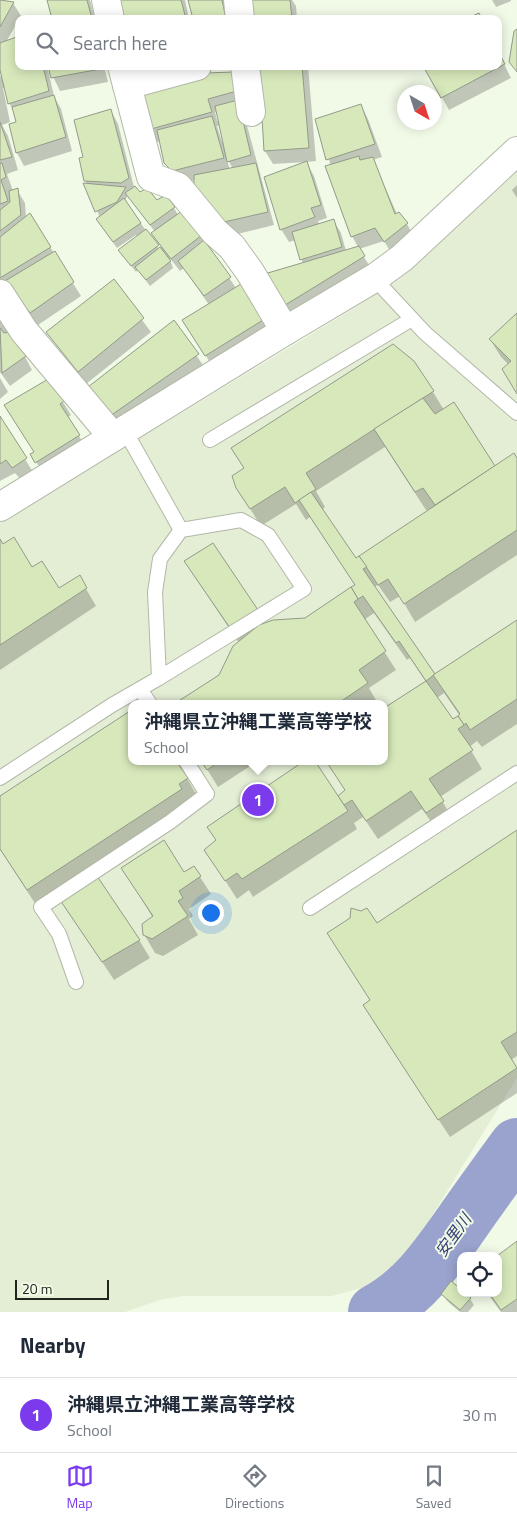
<!DOCTYPE html>
<html lang="en">
<head>
<meta charset="utf-8">
<style>
	:root { --surface:#fff; --page:#f2f2f3; --text:#1f2937; --muted:#747a83; --line:#e0e1e3; --accent:#7c3aed }
	body { margin:0; font-family:"Titillium Web","Noto Sans JP",sans-serif; background:var(--page); color:var(--text) }
	.controls { position:absolute; right:15px; bottom:15px; display:grid; overflow:hidden; border-radius:10px; box-shadow:0 2px 12px #0003 }
	.controls button { width:45px; height:45px; display:grid; place-items:center; padding:0; border:0; border-bottom:1px solid var(--line); background:var(--surface); color:var(--text); font:25px sans-serif }
	.compass { position:absolute; left:397px; top:85px; width:45px; height:45px; border-radius:50%; background:var(--surface); box-shadow:0 2px 12px #0003; rotate:141deg }
	.scale { position:absolute; left:15px; bottom:12px; width:94px; box-sizing:border-box; padding-left:5px; border:2px solid #21241d; border-top:0; font-size:14px; line-height:18px; white-space:nowrap; color:#21241d; -webkit-text-stroke:4px #f1f9e7; paint-order:stroke }
	.you { position:absolute; left:210px; top:912px; width:18px; height:18px; margin:-12px; border:4px solid #fff; border-radius:50%; background:#1a73e8; box-shadow:0 0 0 8px #1a73e833 }
	.badge { display:grid; place-items:center; width:32px; height:32px; border-radius:50%; background:var(--accent); color:#fff; font-size:16px; font-weight:700 }
	.pin { position:absolute; translate:-50% -50%; border:2px solid #fff; box-shadow:0 1px 5px #0006 }
	.popup { position:absolute; left:128px; top:700px; width:260px; height:65px; box-sizing:border-box; display:grid; place-content:center; border-radius:10px; background:var(--surface); filter:drop-shadow(0 1px 4px #0005); font-size:16px; white-space:nowrap; color:var(--muted) }
	.popup b { font-size:19px; color:var(--text) }
	.popup::after { content:''; position:absolute; left:50%; top:100%; margin-left:-10px; border:10px solid transparent; border-top-color:var(--surface) }
	.list { margin:0; padding:0; list-style:none }
	h2 { display:flex; justify-content:space-between; align-items:center; height:65px; margin:0; padding:0 20px; font-size:21px }
	h2 small { font-size:16px; font-weight:400; color:var(--muted) }
	.list li { display:grid; grid-template-columns:32px 1fr auto; gap:15px; align-items:center; box-sizing:border-box; height:75px; padding:0 20px; border-top:1px solid var(--line) }
	.list b { display:block; font-size:19px; white-space:nowrap }
	.list p { margin:0; font-size:16px; white-space:nowrap; color:var(--muted) }
	.list em { font-size:16px; font-style:normal; color:var(--muted) }
	.icon { flex:none; width:28px; height:28px; fill:none; stroke:currentColor; stroke-width:2; stroke-linecap:round; stroke-linejoin:round }
	.map { position:relative; flex:none; width:517px; height:1312px; overflow:hidden }
	.search { position:absolute; background:var(--surface); box-shadow:0 2px 12px #0003; left:15px; right:15px; top:15px; height:55px; display:flex; align-items:center; gap:12px; box-sizing:border-box; padding:0 18px; border-radius:10px; color:var(--muted); font-size:19px }
	.sheet { height:140px; background:var(--surface) }
	nav { display:flex; justify-content:space-around; align-items:center; box-sizing:border-box; height:70px; border-top:1px solid var(--line); background:var(--surface); font-size:14px; color:var(--muted) }
	nav a { display:grid; justify-items:center; gap:2px }
	nav .on { color:var(--accent) }
	.map>svg:first-child { display:block }
	.built { fill:#e4eed5; fill-rule:evenodd }
	.shadow { fill:#0003; fill-rule:evenodd }
	.lines { fill:none; stroke-linecap:round; stroke-linejoin:round }
	.river { stroke:#99a3ce; stroke-width:56 }
	.building { fill:#d7e9bb; stroke:#939a8a }
	.lane-casing { stroke:#b2b8a8; stroke-width:16 }
	.street-casing { stroke:#b2b8a8; stroke-width:30 }
	.lane { stroke:#fff; stroke-width:14 }
	.street { stroke:#fff; stroke-width:28 }
	.labels { text-anchor:middle; stroke-width:4; stroke-linejoin:round; paint-order:stroke }
	.water-label { font-size:16px; font-style:italic; fill:#364076; stroke:#f1f9e7 }
</style>
</head>
<body>
<div class="map">
<svg width="517" height="1312" viewBox="0 0 517 1312">
	<rect width="100%" height="100%" fill="#f1f9e7"/>
	<path class="built" d="M517,171v907l-124,201 -61,17h-149l-23,4 -35,12h-125v-789l371,-225 37,-26zM132,704h252v57h-252z"/>
	<g class="shadow">
		<path d="M0,0l13,3 8,13 -15,26 13,24h85l4,16 -48,9 -10,-21h-2l6,26 7,13 11,42 -48,15 -7,-13v-30l-2,-10 -6,-10 -4,-15h-2l7,34 -8,3 6,11 10,34 -11,4 6,17 4,-1 8,13 1,15 4,-3 51,81 -43,29 -3,-3 -8,3 -27,-47v-203l3,6 -3,-16z"/>
		<path d="M48,0h42l5,19h-42z"/>
		<path d="M121,0h64l4,19h-62z"/>
		<path d="M189,0h35l6,19h-36z"/>
		<path d="M253,0h39l4,6 1,13h-42z"/>
		<path d="M492,0h19v1l-15,6z"/>
		<path d="M498,52l13,26 -62,32 -25,-44h74z"/>
		<path d="M260,66h48l8,95 -10,1 8,14 13,42 -9,3 1,3 14,-4 8,13 5,18 12,-4 -6,-11 -35,-116 44,-15 7,14 14,38 -9,3 24,54 10,10 7,13 -22,17 -8,-13 -25,8 13,21 -81,50 -21,-31 33,-25 -7,-24 -7,2 -8,-13 25,-67 -33,2 -8,-13z"/>
		<path d="M233,74l41,151 -41,10 -38,-55 -14,4 -7,-8 -8,-14 -5,-21 -9,2 -7,-13zM218,111l2,10h-3l-2,-9zM221,125l3,17h-2l-5,-16zM227,160h1l5,9 -3,1z"/>
		<path d="M111,111l7,13 16,63 6,6 34,15 4,7 23,21 35,52 5,-2 29,48 -56,34 -23,-34 18,-29 -25,-37 -4,3 -11,-14 4,11 -23,18 -12,-16 -2,2 -17,-22 18,-13 -1,-2 -19,13 -20,-28 3,-2 -15,-38 -1,-22zM128,195l27,37 -2,1 8,14 -2,2 -34,-48z"/>
		<path d="M517,185v13l-5,-8z"/>
		<path d="M113,281l38,51 -65,52 -38,-52z"/>
		<path d="M0,309l32,61 -22,16 -10,-14z"/>
		<path d="M517,315v77l-8,-27 -8,-8 -11,-18z"/>
		<path d="M173,322l32,46 -86,60 -22,-28z"/>
		<path d="M0,378l8,14 -8,7z"/>
		<path d="M49,380l22,35 -3,2 18,31 -42,27 -12,-20 4,-2z"/>
		<path d="M433,392l11,18 51,58 22,-8v95l-102,67 -15,-26 -10,6 -12,-17 -4,2 61,89 82,-54v102l-35,23 -5,-6 -8,6 13,22 -42,28 13,23 -16,10 -15,-21 -44,30 -15,-22 -9,6 3,6 -104,68 -4,-7 -12,9 -31,-48 132,-54 8,-6 -19,-30h57l42,-79 -16,-24 -3,2 -33,-47 -10,7 32,50 -27,18 8,14 -3,2h-198l44,-29 19,-32 -54,-81 72,49 8,13 40,-5 51,-33 -46,-69 -4,3 -10,-16 -35,22 -24,-38zM385,447l41,63 6,-1 -76,51 -34,-50 3,-3 -9,-16zM444,693l16,23 -7,5 -16,-23z"/>
		<path d="M0,419l33,53 -12,8 -6,-7 -15,8z"/>
		<path d="M0,541l59,49 20,-13 17,29 -96,64z"/>
		<path d="M132,761l55,17 10,18 -159,112 -38,-59v-52z"/>
		<path d="M202,761h56l-40,26z"/>
		<path d="M517,832v224l-6,4 6,8v25l-67,44 -75,-113 -10,-18 6,-5 -42,-67 48,-9z"/>
		<path d="M123,869l77,8 11,17 -22,15 4,7 -4,3 9,16 -35,21 -8,-3 -11,-19 9,-16z"/>
		<path d="M62,901l77,39 11,18 -36,22z"/>
		<path d="M517,1243v69h-16l-14,-19h11z"/>
		<path d="M461,1293l9,6 4,6 -6,7h-8l-13,-11 -4,-7z"/>
	</g>
	<g class="lines">
		<path class="river" d="M376,1312c38,-20 60,-53 85,-88 18,-26 37,-52 56,-78"/>
	</g>
	<g class="building">
		<path d="M0,0l14,2 -14,25z"/>
		<path d="M47,0h40l5,19h-40z"/>
		<path d="M120,0h61l5,19h-61z"/>
		<path d="M188,0h34l4,19h-33z"/>
		<path d="M251,0h39l2,19h-38z"/>
		<path d="M479,13l3,6h-16z"/>
		<path d="M517,29v43l-8,-10 5,-31z"/>
		<path d="M19,36v30h24l6,25 -41,13 -8,-34v-27z"/>
		<path d="M498,51l7,13 -64,34 -18,-32h75z"/>
		<path d="M48,66h53v3l-50,9z"/>
		<path d="M259,66h43l7,82 -45,3z"/>
		<path d="M234,72l3,19 -29,8 4,13 -68,19 -9,-39 70,-19z"/>
		<path d="M54,95l12,42 -50,16 -7,-29 7,-2 -4,-15z"/>
		<path d="M238,100l13,55 -24,7 -12,-56z"/>
		<path d="M361,104l14,40 -49,16 -11,-41z"/>
		<path d="M111,109l18,69 -8,5 -37,-2 -5,-23 4,-1 -9,-37z"/>
		<path d="M212,116l12,42 -52,13 -8,-8 -7,-33z"/>
		<path d="M0,122l12,35 -12,3z"/>
		<path d="M359,156l1,4 13,-3 22,57 4,-2 9,11 -24,19 -9,-14 -24,9 -26,-71z"/>
		<path d="M307,161l14,44 -10,3 4,9 -35,13 -16,-53z"/>
		<path d="M0,163h2l4,14 -5,3 7,21 -8,3z"/>
		<path d="M256,163l12,49 -44,10 -30,-34v-13z"/>
		<path d="M83,183l43,4 -9,15 -22,10z"/>
		<path d="M135,186l5,6 7,-4 10,12 9,-5 9,12 -25,18 -25,-32z"/>
		<path d="M18,188l3,27 -21,16v-21l10,-8 -1,-11z"/>
		<path d="M124,198l17,25 -28,19 -17,-23z"/>
		<path d="M182,211l20,24 -31,24 -20,-26z"/>
		<path d="M30,213l21,34 -51,31v-41z"/>
		<path d="M334,219l8,28 -42,13 -8,-28z"/>
		<path d="M146,229l13,16 -28,21 -13,-16z"/>
		<path d="M204,240l27,37 -27,19 -26,-35z"/>
		<path d="M359,246l6,10 -83,51 -21,-32z"/>
		<path d="M160,247l11,14 -25,19 -11,-13z"/>
		<path d="M55,251l19,31 -44,31 -3,-4 -9,4 -18,-29z"/>
		<path d="M114,279l30,39 -66,54 -32,-40z"/>
		<path d="M241,284l22,36 -58,36 -23,-36z"/>
		<path d="M517,313v81l-15,-25 9,-8 -22,-22z"/>
		<path d="M174,320l25,34 -89,62 -22,-29z"/>
		<path d="M0,328l4,5 6,-1 16,24 -24,17z"/>
		<path d="M393,344l21,17 20,30 -128,82 10,16 -21,14 -10,-16 -35,22 -14,-21 -4,-12 12,-8 -13,-20z"/>
		<path d="M50,378l14,23 -4,3 20,31 -45,28 -5,-9 4,-2 -30,-47z"/>
		<path d="M423,398l12,16 19,-12 41,64 -60,39 -12,-17 -8,4 -41,-63z"/>
		<path d="M0,416l27,42 -15,10 -6,-8 -6,4z"/>
		<path d="M514,453l3,5v72l-113,74 -16,-25 -10,6 -19,-29z"/>
		<path d="M311,492l45,66 3,-2 8,11 -4,2 72,105 -9,7 -27,-40 -3,2 -33,-47 -5,3 -7,-12 4,-2 -56,-85z"/>
		<path d="M14,537l18,30 10,-6 17,27 21,-13 7,13 -87,57v-106l3,5z"/>
		<path d="M213,543l45,67 -28,18 -46,-67z"/>
		<path d="M351,587l7,12 -4,3 32,49 -27,19 9,13 -31,21h-163l45,-29 14,-29 26,-21 14,-5 32,-2z"/>
		<path d="M517,620v79l-47,31 -4,-7 -2,2 -6,-9 2,-2 -27,-39z"/>
		<path d="M426,681l27,38 5,-3 6,9 -6,4 15,21 -44,29 15,22 -18,12 -15,-22 -45,30 -14,-21 -8,5 -6,-9 7,-6 -19,-29h58v-53z"/>
		<path d="M130,711l2,3v47h44l12,17 -9,6 3,5 -155,101 -27,-41v-53z"/>
		<path d="M201,761h19l-13,9z"/>
		<path d="M304,761h11l33,50 -106,68 -5,-6 -12,8 -21,-31 12,-10 -9,-13z"/>
		<path d="M517,830v202l-16,10 16,26 -79,52 -75,-115 7,-5 -43,-67 23,-15 1,-10 10,3 6,-3 10,15z"/>
		<path d="M164,840l20,32 10,-6 7,10 -22,15 4,7 -5,3 10,15 -36,23 -9,-4 -1,-11 11,-8 -32,-48z"/>
		<path d="M97,876l43,64 -38,22 -42,-62z"/>
		<path d="M517,1241v58l-16,11 -12,-17h9l-1,-37z"/>
		<path d="M451,1281l10,8v4h4l6,5 -11,12 -19,-16z"/>
	</g>
	<g class="lines">
		<defs>
			<g id="lane">
				<path d="M384,289l41,44 92,80"/>
				<path d="M210,440l202,-121"/>
				<path d="M132,443l49,87 -21,29 -5,33 4,86 145,-89 -36,-54 -27,-15 -60,10"/>
				<path d="M140,689l10,15"/>
				<path d="M0,778l112,-73 47,-27"/>
				<path d="M310,908l207,-135"/>
				<path d="M76,982l-17,-48 -18,-27 129,-85 37,-28 -21,-33"/>
			</g>
			<g id="street">
				<path d="M106,0l4,19"/>
				<path d="M238,0l2,19"/>
				<path d="M122,66l29,111 27,10 37,45 17,15 18,25 35,59"/>
				<path d="M245,66l6,46"/>
				<path d="M127,85l70,-19"/>
				<path d="M0,294l24,37 89,106"/>
				<path d="M0,507l285,-176 91,-54 26,-19 115,-107"/>
			</g>
		</defs>
		<use href="#lane" class="lane-casing"/>
		<use href="#street" class="street-casing"/>
		<use href="#lane" class="lane"/>
		<use href="#street" class="street"/>
	</g>
	<g class="labels">
		<g class="water-label">
			<text transform="translate(453 1235) rotate(-54)" y="6">安里川</text>
		</g>
	</g>
</svg>
<div class="controls">
<button><svg class="icon" aria-label="locate" viewBox="0 0 24 24"><circle cx="12" cy="12" r="6"/><path d="M12 2v4M12 18v4M2 12h4M18 12h4"/></svg></button>
</div>
<svg class="compass" viewBox="-18 -18 36 36"><path d="M0-13l5 13h-10z" fill="#e53935"/><path d="M0 13l5-13h-10z" fill="#747a83"/></svg>
<div class="scale">20 m</div>
<div class="you"></div>
<div class="pin badge" style="left:258px;top:800px">1</div>
<div class="popup"><b>沖縄県立沖縄工業高等学校</b>School</div>
<div class="search"><svg class="icon" aria-label="search" viewBox="0 0 24 24"><circle cx="10" cy="10" r="6"/><path d="M15 15l6 6"/></svg>Search here</div>
</div>
<section class="sheet">
<h2>Nearby<small></small></h2>
<ul class="list">
<li><span class="badge">1</span><div><b>沖縄県立沖縄工業高等学校</b><p>School</p></div><em>30 m</em></li>
</ul>
</section>
<nav>
<a class="on"><svg class="icon" aria-label="map" viewBox="0 0 24 24"><path d="M3 6l6-2 6 2 6-2v14l-6 2-6-2-6 2zM9 4v14M15 6v14"/></svg>Map</a>
<a><svg class="icon" aria-label="directions" viewBox="0 0 24 24"><path d="M12 3l9 9-9 9-9-9zM9 14v-3h6M13 9l2 2-2 2"/></svg>Directions</a>
<a><svg class="icon" aria-label="saved" viewBox="0 0 24 24"><path d="M7 4h10v16l-5-4-5 4z"/></svg>Saved</a>
</nav>
</body>
</html>
